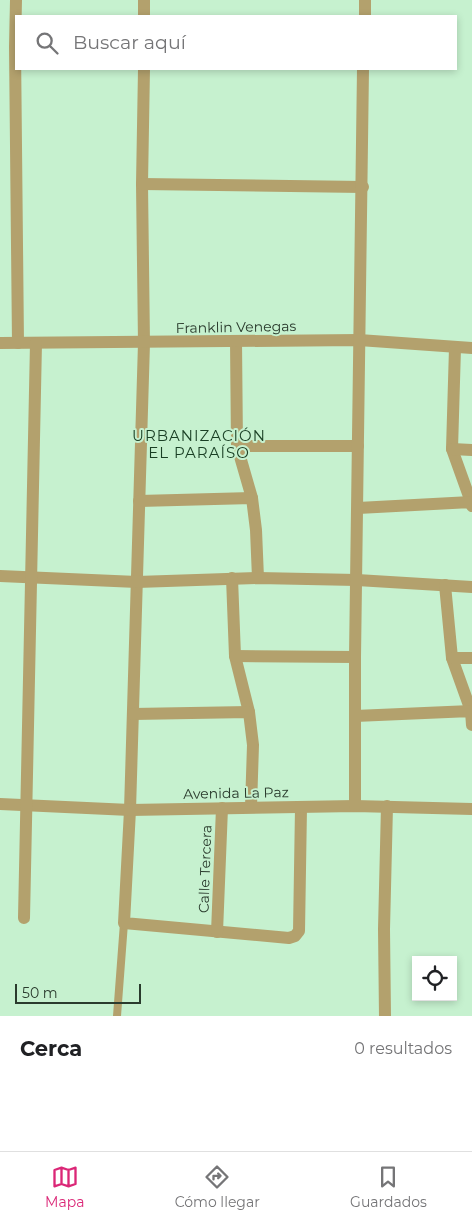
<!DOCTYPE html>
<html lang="es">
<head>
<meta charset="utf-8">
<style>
	:root { --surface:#fff; --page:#f6f6f6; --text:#202124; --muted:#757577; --line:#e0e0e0; --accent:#db2777 }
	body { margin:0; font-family:Montserrat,sans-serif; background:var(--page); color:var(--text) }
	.controls { position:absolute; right:15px; bottom:15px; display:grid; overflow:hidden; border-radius:0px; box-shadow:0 2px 8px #0003 }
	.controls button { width:45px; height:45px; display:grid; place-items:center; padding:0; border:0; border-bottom:1px solid var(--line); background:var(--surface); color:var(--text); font:25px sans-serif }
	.scale { position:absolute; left:15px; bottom:12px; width:126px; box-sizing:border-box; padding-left:5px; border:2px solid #2a3b2d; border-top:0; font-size:14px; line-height:18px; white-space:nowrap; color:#2a3b2d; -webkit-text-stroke:4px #c6f1cf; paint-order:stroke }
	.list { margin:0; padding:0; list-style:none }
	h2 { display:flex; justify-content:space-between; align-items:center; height:65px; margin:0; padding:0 20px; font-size:21px }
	h2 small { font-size:16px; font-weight:400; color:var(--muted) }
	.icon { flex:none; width:28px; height:28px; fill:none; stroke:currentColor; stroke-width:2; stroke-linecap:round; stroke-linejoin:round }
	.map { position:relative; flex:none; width:472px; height:1016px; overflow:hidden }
	.search { position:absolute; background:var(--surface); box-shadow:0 2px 8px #0003; left:15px; right:15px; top:15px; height:55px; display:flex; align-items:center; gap:12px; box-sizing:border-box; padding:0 18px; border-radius:0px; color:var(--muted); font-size:19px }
	.sheet { height:135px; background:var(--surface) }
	nav { display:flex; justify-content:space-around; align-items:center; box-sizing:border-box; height:70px; border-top:1px solid var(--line); background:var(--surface); font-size:14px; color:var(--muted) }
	nav a { display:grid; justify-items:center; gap:2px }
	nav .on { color:var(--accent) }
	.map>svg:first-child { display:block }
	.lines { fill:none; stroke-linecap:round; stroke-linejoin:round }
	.lane { stroke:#b3a16d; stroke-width:8 }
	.street { stroke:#b3a16d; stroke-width:12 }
	.labels { text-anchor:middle; stroke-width:4; stroke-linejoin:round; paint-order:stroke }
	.street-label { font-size:14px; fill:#2a3b2d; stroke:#c6f1cf }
	.neighbourhood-label { font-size:15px; letter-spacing:1px; fill:#193f24; stroke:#c6f1cf }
</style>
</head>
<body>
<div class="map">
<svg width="472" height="1016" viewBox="0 0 472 1016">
	<rect width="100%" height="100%" fill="#c6f1cf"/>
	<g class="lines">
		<path class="lane" d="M117,1016l7,-93"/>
		<g class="street">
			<path d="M16,0l-1,47 3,296"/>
			<path d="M144,0v16"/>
			<path d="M365,16v-16"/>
			<path d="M144,69l-2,115 2,159 -14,467 -6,113 165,15 6,-2 4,-5 2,-123"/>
			<path d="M142,184l221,3"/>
			<path d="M236,341l1,105 15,52"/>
			<path d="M0,343l359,-3 113,8"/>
			<path d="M455,348l-3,101 19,53"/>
			<path d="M237,446h121"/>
			<path d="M452,449l20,1"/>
			<path d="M139,501l113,-3 4,32 2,48"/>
			<path d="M358,508l113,-6 1,4"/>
			<path d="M0,576l137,6 121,-4 99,2 115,7"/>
			<path d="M232,578l3,78 14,56"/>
			<path d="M445,585l7,73 19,53"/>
			<path d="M235,656l120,1"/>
			<path d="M452,658h20"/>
			<path d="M133,714l116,-2 4,33 -2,62"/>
			<path d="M355,716l116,-5 1,14"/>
			<path d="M0,804l130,6 225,-4 117,3"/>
			<path d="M355,806v-149l8,-588"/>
			<path d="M24,918l12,-575"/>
			<path d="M217,932l5,-124"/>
			<path d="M385,1016l-1,-87 3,-123"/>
		</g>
	</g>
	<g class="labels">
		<g class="street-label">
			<text transform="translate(236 327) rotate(-1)" y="5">Franklin Venegas</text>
			<text transform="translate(236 793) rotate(-1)" y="5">Avenida La Paz</text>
			<text transform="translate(205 869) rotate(-88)" y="5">Calle Tercera</text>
		</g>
		<g class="neighbourhood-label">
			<text x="199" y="441">URBANIZACIÓN<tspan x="199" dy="17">EL PARAÍSO</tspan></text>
		</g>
	</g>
</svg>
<div class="controls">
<button><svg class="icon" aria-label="locate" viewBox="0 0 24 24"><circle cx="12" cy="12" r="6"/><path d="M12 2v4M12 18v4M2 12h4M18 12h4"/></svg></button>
</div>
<div class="scale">50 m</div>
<div class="search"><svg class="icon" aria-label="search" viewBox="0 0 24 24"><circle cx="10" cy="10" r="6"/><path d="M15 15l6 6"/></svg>Buscar aquí</div>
</div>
<section class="sheet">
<h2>Cerca<small>0 resultados</small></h2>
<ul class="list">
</ul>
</section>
<nav>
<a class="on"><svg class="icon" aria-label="map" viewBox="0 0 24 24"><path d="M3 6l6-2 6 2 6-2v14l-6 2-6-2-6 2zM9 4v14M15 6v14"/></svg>Mapa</a>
<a><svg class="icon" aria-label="directions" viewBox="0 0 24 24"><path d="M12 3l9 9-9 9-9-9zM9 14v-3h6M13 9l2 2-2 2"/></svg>Cómo llegar</a>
<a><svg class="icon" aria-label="saved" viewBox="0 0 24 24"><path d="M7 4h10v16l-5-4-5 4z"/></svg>Guardados</a>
</nav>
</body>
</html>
